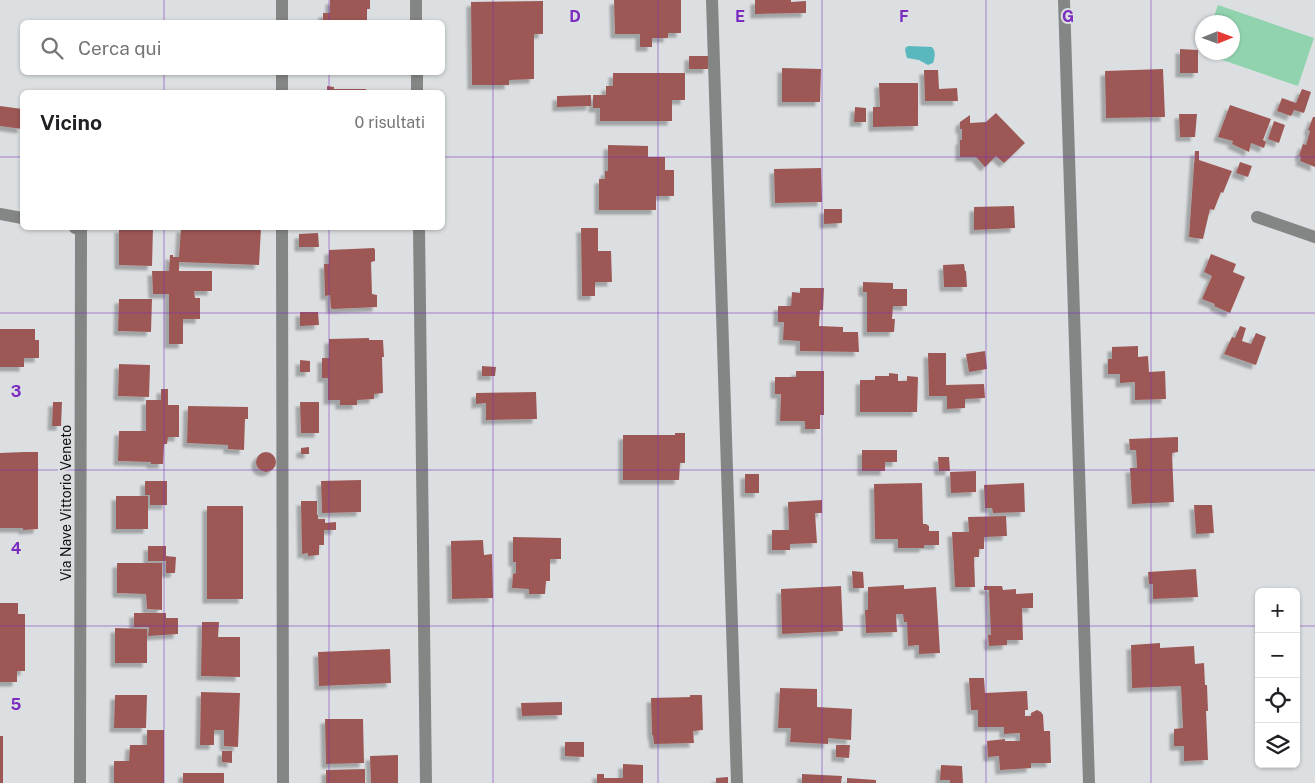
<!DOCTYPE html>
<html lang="it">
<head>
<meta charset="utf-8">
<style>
	:root { --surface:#fff; --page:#f6f6f6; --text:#202124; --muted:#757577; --line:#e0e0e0 }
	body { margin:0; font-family:"Public Sans",sans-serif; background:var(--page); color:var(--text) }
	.controls { position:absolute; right:15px; bottom:15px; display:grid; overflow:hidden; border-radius:8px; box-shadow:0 1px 4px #0004 }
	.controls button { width:45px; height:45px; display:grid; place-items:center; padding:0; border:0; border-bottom:1px solid var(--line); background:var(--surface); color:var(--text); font:25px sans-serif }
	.compass { position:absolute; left:1195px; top:15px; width:45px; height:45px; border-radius:50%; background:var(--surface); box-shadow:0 1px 4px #0004; rotate:89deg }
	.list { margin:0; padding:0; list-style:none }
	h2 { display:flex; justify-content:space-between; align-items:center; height:65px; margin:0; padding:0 20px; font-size:21px }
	h2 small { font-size:16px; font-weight:400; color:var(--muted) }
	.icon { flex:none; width:28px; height:28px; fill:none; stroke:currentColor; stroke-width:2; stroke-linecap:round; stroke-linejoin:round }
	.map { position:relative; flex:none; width:1315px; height:783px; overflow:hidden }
	.search { position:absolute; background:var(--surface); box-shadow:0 1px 4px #0004; left:20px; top:20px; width:425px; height:55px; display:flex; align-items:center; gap:12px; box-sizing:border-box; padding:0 18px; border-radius:8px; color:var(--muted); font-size:19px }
	.panel { position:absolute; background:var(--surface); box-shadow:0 1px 4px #0004; left:20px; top:90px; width:425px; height:140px; border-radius:8px }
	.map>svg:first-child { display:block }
	.green { fill:#91d3af }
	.water { fill:#58b8bd }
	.building { fill:#9d5956; filter:url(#shadow) }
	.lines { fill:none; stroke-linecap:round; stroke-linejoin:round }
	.minor { stroke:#848686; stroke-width:12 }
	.grid { fill:none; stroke:#7b2cbf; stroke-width:1; stroke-opacity:0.55 }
	.labels { text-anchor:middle; stroke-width:4; stroke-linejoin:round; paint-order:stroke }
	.street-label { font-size:14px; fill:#0e0f10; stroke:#dcdfe1 }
	.grid-label { font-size:16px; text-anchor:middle; font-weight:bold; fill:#7b2cbf; stroke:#dcdfe1; stroke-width:4; stroke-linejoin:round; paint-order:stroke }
</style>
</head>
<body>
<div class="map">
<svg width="1315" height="783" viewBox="0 0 1315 783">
	<defs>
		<filter id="shadow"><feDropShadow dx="-4.5" dy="4.5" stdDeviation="1" flood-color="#0004"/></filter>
	</defs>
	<rect width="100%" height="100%" fill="#dcdfe1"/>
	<path class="green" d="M1218,5l96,33 -16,48 -96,-33v-2v1h30v-30h-20z"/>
	<path class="water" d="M909,46l23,1c4,4 3,11 1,16l-5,2 -9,-5 -12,-2 -2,-8 1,-3z"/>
	<g class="building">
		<path d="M330,0h40v9h-3v13h-44v-9h7z"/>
		<path d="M614,0h67v33h-13v5h-16v9h-12v-13h-25z"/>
		<path d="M755,0h36v2l15,-1v12l-51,1z"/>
		<path d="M543,1v33h-9v45l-25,1v5h-37l-1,-83z"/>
		<path d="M1180,49l18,1v23h-18z"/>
		<rect x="689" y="56" width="19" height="13"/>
		<path d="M782,68l39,1 -1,33h-38z"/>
		<path d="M1163,69l2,48 -59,1 -1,-47z"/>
		<path d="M924,70h14l1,19 18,-1 1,13h-33z"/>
		<path d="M613,73h72v27h-13v21h-72v-13h-7v-13h13v-9h7z"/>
		<path d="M879,83h39v43l-45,1v-20h7z"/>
		<path d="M327,86l7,1v2h32v3h-39z"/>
		<path d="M1302,89l9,3 -7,21 -10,-3 -3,6 -14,-5 5,-13 14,5z"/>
		<path d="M591,95v11l-34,1v-11z"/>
		<path d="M1230,105l41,14 -8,21 3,2 -2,6 -13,-5 -2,9 -17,-8 1,-3 -15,-4z"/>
		<path d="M0,106l22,3v20l-22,-3z"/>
		<path d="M855,107l11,1v14h-12z"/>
		<path d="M996,113l29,30 -21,20 -8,-7 -11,11 -9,-10h-16v-17h2v-11h-2v-7l10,-7v8l16,-1z"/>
		<path d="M1179,114h18l-2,23h-15z"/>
		<path d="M1313,117h2v50l-15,-6 1,-4 -2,-1 4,-12 3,1 4,-14 -2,-1z"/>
		<path d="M1274,121l11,4 -6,18 -11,-4z"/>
		<path d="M608,145l40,1v11h17v13h9v26h-18v14h-57v-31h6v-8h3z"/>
		<path d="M1195,151h4v9l33,11 -9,22 -2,-1 -7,18 -4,-1 -7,30 -14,-2z"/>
		<path d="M1240,162l12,4 -4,11 -12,-4z"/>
		<path d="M821,168l1,34 -47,1 -1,-34z"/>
		<path d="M1014,206l1,22 -41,2v-23z"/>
		<path d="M824,209h18v14l-18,1z"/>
		<path d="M119,228h34l-1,38 -33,-1z"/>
		<path d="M181,228h80l-2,37 -80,-3v9h33v20h-18l1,7h5v21h-17v25h-14v-50h-16l-1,-23h17l1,-16h3v2h6z"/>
		<path d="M581,228h17v23h13l1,31h-17v14h-13z"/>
		<path d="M318,233l1,14h-20v-13z"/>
		<path d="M374,248l1,2v11l-4,1 1,32 5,1v12l-44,2 -2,-1 -1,-13 -5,1 -1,-32h5v-14z"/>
		<path d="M1211,254l25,10 -3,8 12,5 -15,36 -16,-7 1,-2 -13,-5 10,-23 -8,-4z"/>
		<path d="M964,264l1,7h1l1,16h-23l-1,-22z"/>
		<path d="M863,282l30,1v6h14v17h-14l-1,13h3l-1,13h-27v-40h-4z"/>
		<path d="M800,288h24l-1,22h-3l-1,16 24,1v5h15l1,20 -59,-1v-10l-17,-1 1,-18h-6v-16h13l1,-14 8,1z"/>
		<path d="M119,299h33l-1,33 -33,-1z"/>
		<path d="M300,312h18l1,13 -19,1z"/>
		<path d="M1240,326l6,2 -4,13 9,3 5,-11 10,4 -10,28 -32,-11 8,-17 3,1z"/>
		<path d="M0,329h35v11h4v18h-15v9h-24z"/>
		<path d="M369,338v2h14l1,17h-2l1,36 -9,1v5l-17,1v5h-17v-5h-12v-22h-6v-20h7v-19z"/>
		<path d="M1138,346v11l10,-1 1,16 16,-1 1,28 -31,1v-18l-15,1v-9h-12v-15h4v-12z"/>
		<path d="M985,351l2,18 -18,3 -3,-18z"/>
		<path d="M928,353h18v32l38,-1 1,14 -20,1v9l-18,1v-13h-18z"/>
		<path d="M300,360l10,1v11h-10z"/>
		<path d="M119,364l31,1 -1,32 -31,-1z"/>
		<path d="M482,366l14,1 -1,9h-13z"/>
		<path d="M796,371h28v44h-4v14h-15v-8h-25l1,-27h-6v-17h21z"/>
		<path d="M889,373l9,1v7h9v-5l11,1 -1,35h-57v-32h15v-4h14z"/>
		<path d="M161,389h7v16h11v32h-11l-1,7h-3l-1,20h-12v-2l-33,-1 1,-30h27v-31h15z"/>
		<path d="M536,392l1,27 -51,1v-17l-10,1v-11z"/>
		<path d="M53,402h9l-1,24h-9z"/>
		<path d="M300,402h19v31h-18z"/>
		<path d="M188,406l60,1v12h-3l-1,31 -16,-1v-4l-41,-2z"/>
		<path d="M675,433h10v30h-5l-1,17h-56v-45h52z"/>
		<path d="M1178,437v15l-6,1 2,49 -42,2 -2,-36h7l-1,-18h-6l-1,-11z"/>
		<path d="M309,447v7h-8v-6z"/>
		<path d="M862,450h35v12h-12v9h-23z"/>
		<circle cx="266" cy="462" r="10"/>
		<path d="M24,452h14v77l-15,1v-2h-23v-75z"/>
		<path d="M938,457h11l1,14h-11z"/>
		<path d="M976,471v21l-25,1 -1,-21z"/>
		<rect x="745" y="474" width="14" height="19"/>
		<path d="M361,480v32l-39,1 -1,-32z"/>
		<path d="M145,481h22v24h-17v-10h-5z"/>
		<path d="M922,483l1,41h3l3,2v5h10v14h-15v3h-26v-9h-23l-1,-55z"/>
		<path d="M1024,483l1,29 -32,1 -1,-5h-7l-1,-23z"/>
		<rect x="116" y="496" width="32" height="33"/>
		<path d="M822,500v13h-7l2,30 -27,1v6h-18v-20h17l-1,-28z"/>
		<path d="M301,501h16v14h1v4h7v4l11,-1v8h-12v15h-5v10l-11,1v-3l-6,1z"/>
		<path d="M1194,505h18l2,28 -18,1z"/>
		<rect x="207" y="506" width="36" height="93"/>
		<path d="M1006,516l1,20 -23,1v12h-5v8h-5l1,30h-20l-3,-55h17l-1,-15z"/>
		<path d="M513,537l48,1v21h-11v22h-4l-1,13h-16v-5l-17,-1 1,-14 3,-1v-11h-3z"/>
		<path d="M483,540l1,15 8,-1 1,44 -41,1 -1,-58z"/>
		<path d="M148,546h18v10l10,1 -1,16h-9v-12h-18z"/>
		<path d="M117,563h45v47l-15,-1 -1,-15 -29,-1z"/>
		<path d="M1196,569l2,28 -45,2v-15h-4l-1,-12z"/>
		<path d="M852,571l11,1 1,16h-11z"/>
		<path d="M904,585v4l32,-2 4,66 -21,1v-9l-11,1 -1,-24h-3l-1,-8h-7l1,18 -31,1 -1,-23h3v-23z"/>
		<path d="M841,586l2,45 -61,3 -1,-45z"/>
		<path d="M984,586h18l1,4 13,-1v5l17,-1v15h-11l1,32h-16v5l-18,1 -1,-11h3l-2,-45h-5z"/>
		<path d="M0,603h18v11h7v57h-8v11h-17z"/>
		<path d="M134,613h32v5h12v16l-30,2 1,-9h-15z"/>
		<path d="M202,622h17l-1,15h22v40l-39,-1z"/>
		<path d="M115,628l32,1v34h-32z"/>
		<path d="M1160,643v5l34,-2 1,18 9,-1 1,22h2l1,26h-2l2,49 -24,1v-15h-10v-17l9,-1 -2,-42 -49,2 -1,-43z"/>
		<path d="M390,649l1,34 -72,3 -1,-34z"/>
		<path d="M969,678h15l1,15 42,-2 1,19h-3v6h6v-3l6,-3 4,2 2,3 1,16h6l1,32h-20v5l-31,2 -1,-14 -11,1 -1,-16 18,-2v2h15v-8l-16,1v-7h-26v-17h-7z"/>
		<path d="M780,688l37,1v18l35,2 -1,31 -23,-2v6l-38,-2 1,-14h-13z"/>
		<path d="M201,692l39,1 -2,54 -14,-1v-16h-10v15h-14z"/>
		<path d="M115,695h32l-1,33h-32z"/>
		<path d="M690,695h12l1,35 -10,1 1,12 -40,1 -1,-9h-1l-1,-37 39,-1z"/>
		<path d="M562,702v13l-40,1 -1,-13z"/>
		<path d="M325,719h38l1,44 -38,1z"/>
		<path d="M147,730h17v53h-50v-22h15l1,-16h17z"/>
		<rect x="0" y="736" width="3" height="47"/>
		<path d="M565,742h19v15l-19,-1z"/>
		<path d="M836,745h14l-1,13 -13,-1z"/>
		<path d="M222,751h10v12l-10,-1z"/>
		<path d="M398,755v28h-27l-1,-27z"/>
		<path d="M623,764l20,1v18h-46v-9h7v4h19z"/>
		<path d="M941,765l21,1 1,17h-13v-3h-10z"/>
		<path d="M365,769v14h-39v-13z"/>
		<rect x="183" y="773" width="41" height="10"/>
		<path d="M802,774l40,2 -1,7h-39z"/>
		<path d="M728,777v6h-12v-5z"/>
		<path d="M847,778l29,2v3h-29z"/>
	</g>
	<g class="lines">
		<g class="minor">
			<path d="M282,0v22"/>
			<path d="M416,0v22"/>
			<path d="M712,0l25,783"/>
			<path d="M1064,0l25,783"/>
			<path d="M282,72v20"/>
			<path d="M417,72v20"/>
			<path d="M0,214l22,4"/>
			<path d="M1257,217l58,20"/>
			<path d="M75,228l6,1 -1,554"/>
			<path d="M282,228l1,555"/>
			<path d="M419,228l7,555"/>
		</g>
	</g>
	<path class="grid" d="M164,0v22M329,0v22M493,0v783M658,0v783M822,0v783M986,0v783M1151,0v783M164,72v20M329,72v20M0,157h22M442,157h873M164,228v555M329,228v555M0,313h1315M0,470h1315M0,626h1259M1296,626h19"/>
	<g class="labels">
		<g class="street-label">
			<text transform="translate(66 503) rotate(-90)" y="5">Via Nave Vittorio Veneto</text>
		</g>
	</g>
	<g class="grid-label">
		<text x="575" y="22">D</text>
		<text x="740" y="22">E</text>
		<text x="904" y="22">F</text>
		<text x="1068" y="22">G</text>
		<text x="16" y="397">3</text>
		<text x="16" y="554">4</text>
		<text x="16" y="710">5</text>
	</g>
</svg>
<div class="controls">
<button>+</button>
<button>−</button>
<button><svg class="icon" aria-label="locate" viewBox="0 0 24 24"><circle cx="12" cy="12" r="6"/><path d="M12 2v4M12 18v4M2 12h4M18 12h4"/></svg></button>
<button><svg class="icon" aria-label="layers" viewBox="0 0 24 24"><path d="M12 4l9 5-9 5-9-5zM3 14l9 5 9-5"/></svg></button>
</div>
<svg class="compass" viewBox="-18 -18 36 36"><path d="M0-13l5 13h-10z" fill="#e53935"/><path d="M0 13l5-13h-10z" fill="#757577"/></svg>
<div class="search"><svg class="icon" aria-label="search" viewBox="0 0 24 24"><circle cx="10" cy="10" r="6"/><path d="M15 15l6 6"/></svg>Cerca qui</div>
<section class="panel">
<h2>Vicino<small>0 risultati</small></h2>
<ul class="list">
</ul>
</section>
</div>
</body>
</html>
